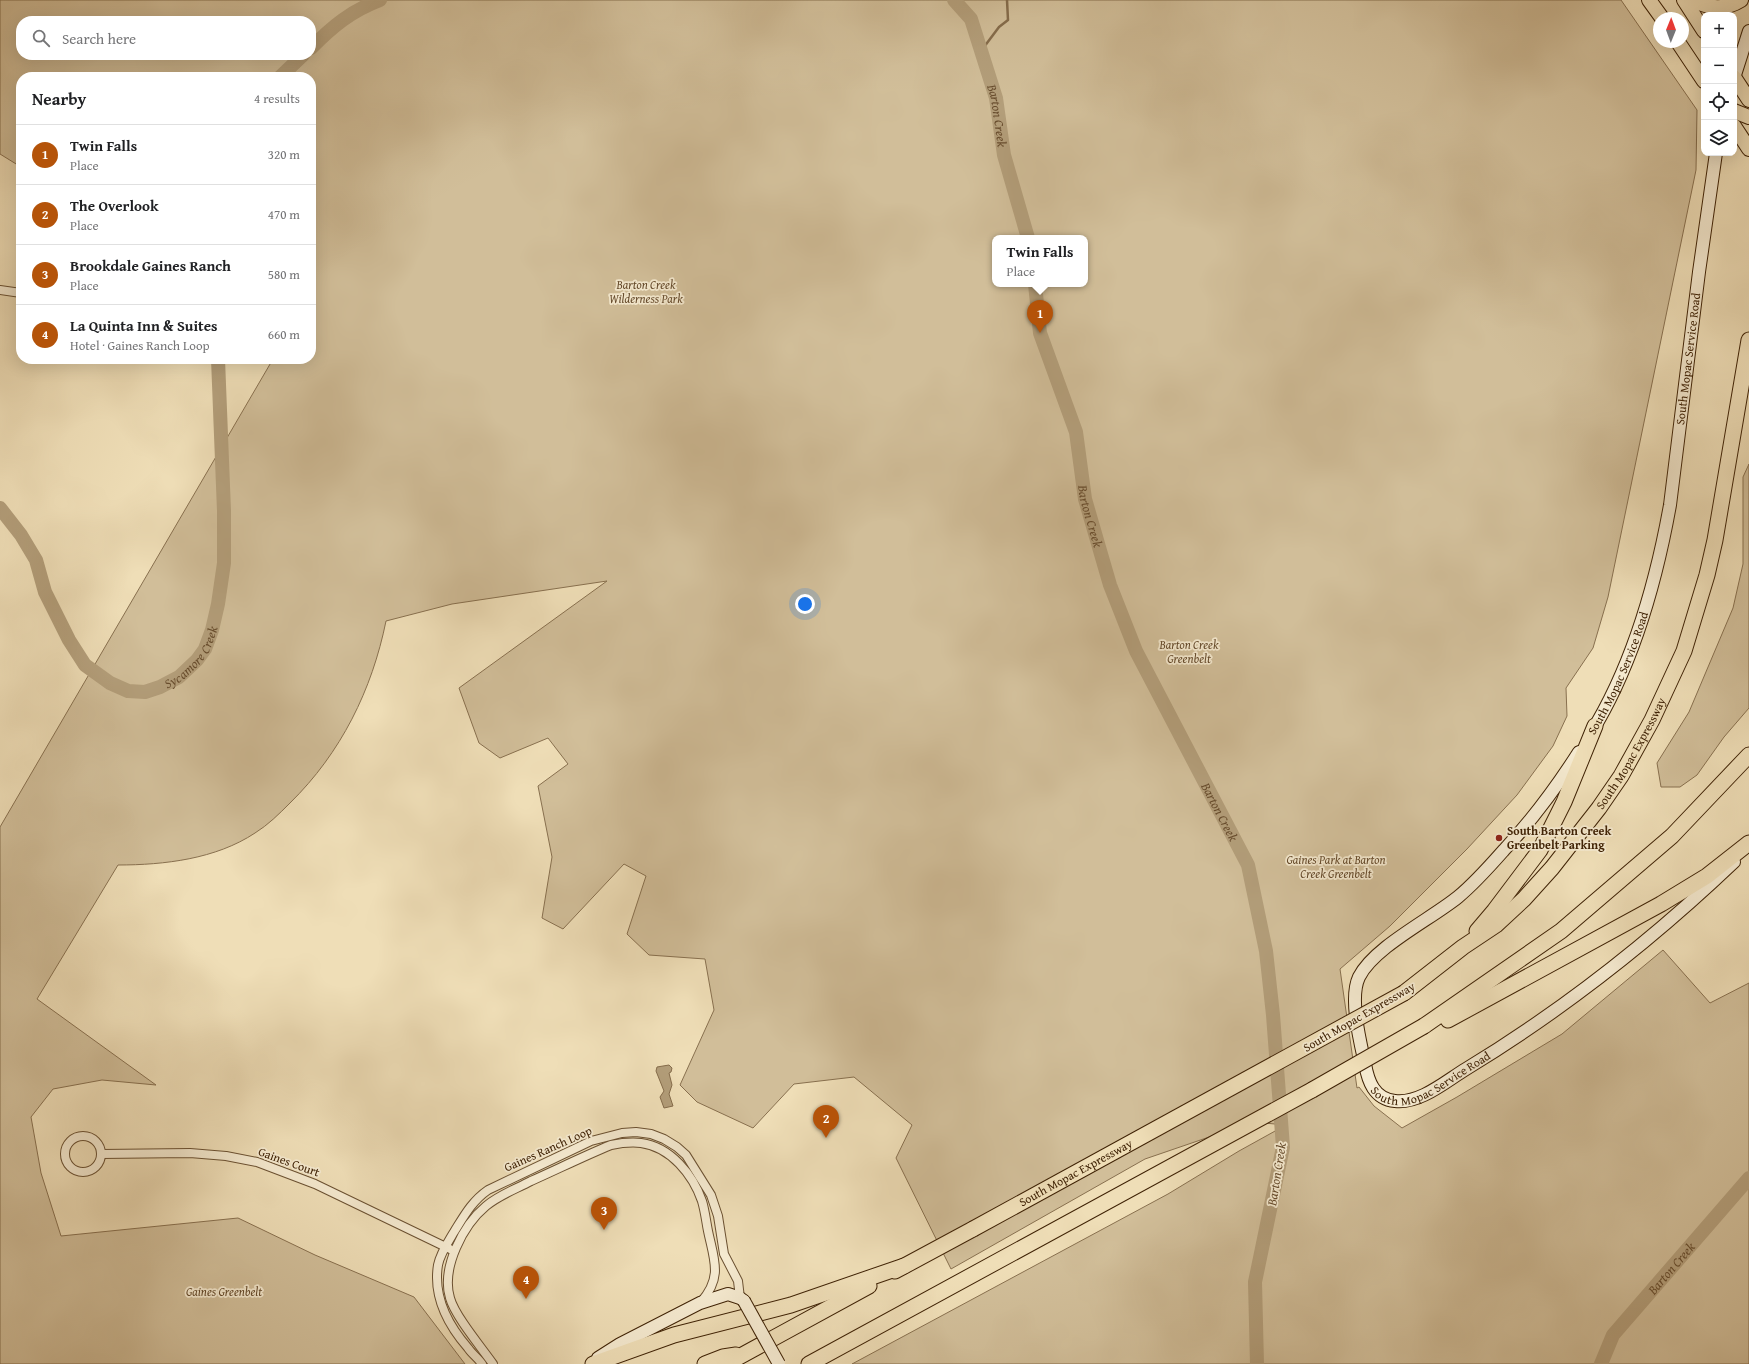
<!DOCTYPE html>
<html lang="en">
<head>
<meta charset="utf-8">
<style>
	:root { --surface:#fff; --page:#f2f2f2; --text:#202124; --muted:#757577; --line:#e0e0e0; --accent:#b45309 }
	body { margin:0; font-family:"Gentium Book Plus",serif; background:var(--page); color:var(--text) }
	.controls { position:absolute; right:12px; top:12px; display:grid; overflow:hidden; border-radius:8px; box-shadow:0 4px 16px #0002 }
	.controls button { width:36px; height:36px; display:grid; place-items:center; padding:0; border:0; border-bottom:1px solid var(--line); background:var(--surface); color:var(--text); font:20px sans-serif }
	.compass { position:absolute; left:1653px; top:12px; width:36px; height:36px; border-radius:50%; background:var(--surface); box-shadow:0 4px 16px #0002; rotate:1deg }
	.you { position:absolute; left:805px; top:604px; width:14px; height:14px; margin:-10px; border:3px solid #fff; border-radius:50%; background:#1a73e8; box-shadow:0 0 0 6px #1a73e833 }
	.badge { display:grid; place-items:center; width:26px; height:26px; border-radius:50%; background:var(--accent); color:#fff; font-size:13px; font-weight:700 }
	.pin { position:absolute; translate:-50% -33px; filter:drop-shadow(0 1px 2px #0008) }
	.pin::after { content:''; position:absolute; top:21px; width:14px; height:12px; background:inherit; clip-path:polygon(0 0,100% 0,50% 100%) }
	.popup { position:absolute; left:992px; top:235px; width:96px; height:52px; box-sizing:border-box; display:grid; place-content:center; border-radius:8px; background:var(--surface); filter:drop-shadow(0 1px 3px #0005); font-size:13px; white-space:nowrap; color:var(--muted) }
	.popup b { font-size:15px; color:var(--text) }
	.popup::after { content:''; position:absolute; left:50%; top:100%; margin-left:-8px; border:8px solid transparent; border-top-color:var(--surface) }
	.list { margin:0; padding:0; list-style:none }
	h2 { display:flex; justify-content:space-between; align-items:center; height:52px; margin:0; padding:0 16px; font-size:17px }
	h2 small { font-size:13px; font-weight:400; color:var(--muted) }
	.list li { display:grid; grid-template-columns:26px 1fr auto; gap:12px; align-items:center; box-sizing:border-box; height:60px; padding:0 16px; border-top:1px solid var(--line) }
	.list b { display:block; font-size:15px; white-space:nowrap }
	.list p { margin:0; font-size:13px; white-space:nowrap; color:var(--muted) }
	.list em { font-size:13px; font-style:normal; color:var(--muted) }
	.icon { flex:none; width:22px; height:22px; fill:none; stroke:currentColor; stroke-width:2; stroke-linecap:round; stroke-linejoin:round }
	.map { position:relative; flex:none; width:1749px; height:1364px; overflow:hidden }
	.search { position:absolute; background:var(--surface); box-shadow:0 4px 16px #0002; left:16px; top:16px; width:300px; height:44px; display:flex; align-items:center; gap:10px; box-sizing:border-box; padding:0 14px; border-radius:16px; color:var(--muted); font-size:15px }
	.panel { position:absolute; background:var(--surface); box-shadow:0 4px 16px #0002; left:16px; top:72px; width:300px; height:292px; border-radius:16px }
	.map>svg:first-child { display:block }
	.green { fill:#d1be99; stroke:#88704f; fill-rule:evenodd }
	.water { fill:#b39e7a; stroke:#856c4b }
	.lines { fill:none; stroke-linecap:round; stroke-linejoin:round }
	.stream { stroke:#856c4b; stroke-width:2.5 }
	.river { stroke:#b39e7a; stroke-width:14 }
	.minor-casing { stroke:#6b5132; stroke-width:10 }
	.secondary-casing { stroke:#3f2205; stroke-width:14 }
	.trunk-casing { stroke:#3f2205; stroke-width:16 }
	.motorway-casing { stroke:#3f2205; stroke-width:17 }
	.minor { stroke:#f5ead0; stroke-width:8 }
	.secondary { stroke:#f5ead0; stroke-width:12 }
	.trunk { stroke:#efdeb7; stroke-width:14 }
	.motorway { stroke:#efdeb7; stroke-width:15 }
	.secondary-bridge-casing { stroke:#3f2205; stroke-width:14; stroke-linecap:butt }
	.motorway-bridge-casing { stroke:#3f2205; stroke-width:17; stroke-linecap:butt }
	.secondary-bridge { stroke:#f5ead0; stroke-width:12 }
	.motorway-bridge { stroke:#efdeb7; stroke-width:15 }
	.poi-dot { fill:#8f2418; stroke:#f5ead0; stroke-width:1.5 }
	.labels { text-anchor:middle; stroke-width:3.5; stroke-linejoin:round; paint-order:stroke }
	.park-label { font-size:12px; font-style:italic; fill:#64492a; stroke:#f5ead0 }
	.street-label { font-size:12px; fill:#3f2205; stroke:#f5ead0 }
	.poi-label { font-size:12px; font-weight:bold; fill:#3f2205; stroke:#f5ead0; text-anchor:start }
	.water-label { font-size:13px; font-style:italic; fill:#684d2e; stroke:#f5ead0 }
</style>
</head>
<body>
<div class="map">
<svg width="1749" height="1364" viewBox="0 0 1749 1364">
	<rect width="100%" height="100%" fill="#efdeb7"/>
	<filter id="stains"><feTurbulence type="fractalNoise" baseFrequency=".005" numOctaves="4"/><feColorMatrix values="0 0 0 0 .2 0 0 0 0 .09 0 0 0 0 .02 0 0 0 .5 -.17"/></filter>
	<radialGradient id="worn" r=".72"><stop offset=".6" stop-color="#630" stop-opacity="0"/><stop offset="1" stop-color="#630" stop-opacity=".3"/></radialGradient>
	<g class="green">
		<path d="M0,0h1621l76,110 -1,60 -88,427 -15,51 -27,40 1,28 -14,30 -36,49 -50,54 -77,77 -50,43 17,119 2,-1 15,19 28,22 55,-31 105,-63 101,-84 47,53 39,-20v381h-897l316,-170 71,-43 47,-26 -33,-3 -108,37 -194,110 -55,-111 16,-33 -58,-48 -60,7 -41,44 -56,-26 -17,-17 34,-75 -9,-51 -56,-4 -22,-21 19,-58 -22,-12 -61,65 -21,-11 10,-61 -14,-71 30,-22 -20,-26 -48,20 -21,-15 -20,-55 148,-107 -155,23 -66,17c-14,69 -45,132 -96,182 -11,11 -22,22 -35,30 -39,26 -91,32 -137,32l-81,134 119,86 -54,-5 -49,9 -22,28 10,56 20,63 177,-18 77,37 99,42 51,67h-465v-537l273,-468h38v-282h-290v90l-21,-13zM21,21h290v34h-290zM995,238h90v46h-90z"/>
		<path d="M1749,464v244l-25,29 -27,38 -17,12h-19l-4,-24 32,-51 44,-104 10,-44v-87z"/>
	</g>
	<path class="water" d="M669,1065l3,3 -1,4 -2,1 3,12 -3,9 4,12 -9,2 -4,-11 4,-6 -8,-20 1,-4z"/>
	<g class="lines">
		<path class="stream" d="M981,51l18,-24 9,-7 -1,-20"/>
		<g class="river">
			<path id="s1" d="M954,0l17,19 25,79 8,57 24,83"/>
			<path d="M311,48c22,-22 40,-37 69,-48"/>
			<path d="M280,77l23,-22"/>
			<path id="s2" d="M1035,284l5,49 36,99 9,67 25,86 26,66 112,214 18,86 7,64 10,132 -28,135 2,82"/>
			<path id="s3" d="M0,508l21,27 15,25 9,32 24,48 16,25 25,18 18,8 17,1 15,-5 19,-10 18,-17 8,-11 7,-19 6,-26 6,-41v-52l-6,-152"/>
			<path id="s4" d="M1601,1364l12,-29 136,-157"/>
		</g>
		<defs>
			<g id="minor">
				<path d="M0,290l21,3"/>
				<circle cx="83" cy="1154" r="18"/>
				<path d="M101,1154l89,-1 36,3 31,6 58,22 135,65"/>
				<path d="M482,1364c-4,-6 -10,-10 -14,-16 -20,-23 -35,-52 -30,-83 2,-11 10,-23 16,-33 10,-16 18,-31 34,-42l103,-49 31,-8 14,-1 15,2 13,5 13,8 9,8 25,40 7,21 6,38 14,27 2,17"/>
				<path d="M493,1364c-12,-17 -38,-48 -43,-66 -9,-30 13,-73 36,-92 13,-11 30,-17 45,-25 27,-12 53,-25 80,-36 10,-2 20,-3 30,-2 30,4 52,32 61,58 3,10 4,20 6,30 6,29 15,46 -7,71"/>
			</g>
			<g id="secondary">
				<path d="M1734,78l15,-47"/>
				<path id="s5" d="M1591,733c42,-68 65,-150 79,-228l29,-233 17,-119"/>
				<path id="s6" d="M1579,752c-23,36 -46,67 -75,98 -15,17 -29,33 -46,47 -27,22 -84,50 -99,80 -10,21 1,64 6,87 3,17 9,35 30,37 25,3 51,-20 71,-32 97,-59 186,-129 268,-207"/>
				<path d="M598,1358l22,-14 80,-41 28,-9 12,4 4,3"/>
			</g>
			<g id="trunk">
				<path d="M1649,0l13,18"/>
				<path d="M1684,0l20,31"/>
				<path d="M1693,0c17,9 32,10 48,0"/>
				<path d="M1678,42l26,39"/>
				<path d="M1734,77l15,23"/>
				<path d="M1734,111l15,6"/>
				<path d="M1734,126l15,23"/>
			</g>
			<g id="motorway">
				<path d="M1477,931l17,-20 46,-61 24,-48 31,-76"/>
				<path id="s7" d="M1404,993l59,-46 33,-22 28,-26 28,-31 47,-60 22,-32 31,-56 32,-69 23,-76 8,-35 34,-200"/>
				<path d="M1448,1020l213,-116 46,-28 42,-33"/>
				<path d="M1424,1026l137,-95 111,-95 77,-81"/>
				<path d="M895,1271l78,-42"/>
				<path d="M593,1364l81,-29 117,-30 113,-39"/>
				<path d="M705,1364l18,-7 13,-2"/>
				<path d="M726,1364l143,-78"/>
				<path d="M809,1364l503,-274"/>
			</g>
		</defs>
		<use href="#minor" class="minor-casing"/>
		<use href="#secondary" class="secondary-casing"/>
		<use href="#trunk" class="trunk-casing"/>
		<use href="#motorway" class="motorway-casing"/>
		<use href="#minor" class="minor"/>
		<use href="#secondary" class="secondary"/>
		<use href="#trunk" class="trunk"/>
		<use href="#motorway" class="motorway"/>
		<defs>
			<path id="secondary-bridge" d="M744,1301l35,63"/>
			<g id="motorway-bridge">
				<path d="M1312,1090l112,-64"/>
				<path id="s8" d="M973,1229l431,-236"/>
			</g>
		</defs>
		<use href="#secondary-bridge" class="secondary-bridge-casing"/>
		<use href="#motorway-bridge" class="motorway-bridge-casing"/>
		<use href="#secondary-bridge" class="secondary-bridge"/>
		<use href="#motorway-bridge" class="motorway-bridge"/>
	</g>
	<circle class="poi-dot" cx="1499" cy="838" r="4"/>
	<g class="labels">
		<g class="park-label">
			<text x="646" y="289">Barton Creek<tspan x="646" dy="14">Wilderness Park</tspan></text>
			<text x="1189" y="649">Barton Creek<tspan x="1189" dy="14">Greenbelt</tspan></text>
			<text x="1336" y="864">Gaines Park at Barton<tspan x="1336" dy="14">Creek Greenbelt</tspan></text>
			<text x="224" y="1296">Gaines Greenbelt</text>
		</g>
		<g class="street-label">
			<text dy="4" stroke="none"><textPath href="#s5" startOffset="390">South Mopac Service Road</textPath></text>
			<text dy="4" stroke="none"><textPath href="#s5" startOffset="66">South Mopac Service Road</textPath></text>
			<text dy="4" stroke="none"><textPath href="#s7" startOffset="334">South Mopac Expressway</textPath></text>
			<text transform="translate(1359 1017) rotate(-30)" y="4">South Mopac Expressway</text>
			<text dy="4" stroke="none"><textPath href="#s6" startOffset="498">South Mopac Service Road</textPath></text>
			<text transform="translate(548 1149) rotate(-24)" y="4">Gaines Ranch Loop</text>
			<text transform="translate(289 1162) rotate(20)" y="4">Gaines Court</text>
			<text dy="4" stroke="none"><textPath href="#s8" startOffset="117">South Mopac Expressway</textPath></text>
		</g>
		<g class="poi-label">
			<text x="1507" y="835">South Barton Creek<tspan x="1507" dy="14">Greenbelt Parking</tspan></text>
		</g>
		<g class="water-label">
			<text dy="5" stroke="none"><textPath href="#s1" startOffset="126">Barton Creek</textPath></text>
			<text dy="5" stroke="none"><textPath href="#s2" startOffset="240">Barton Creek</textPath></text>
			<text dy="5" stroke="none"><textPath href="#s3" startOffset="308">Sycamore Creek</textPath></text>
			<text dy="5" stroke="none"><textPath href="#s2" startOffset="564">Barton Creek</textPath></text>
			<text transform="translate(1276 1174) rotate(-81)" y="5">Barton Creek</text>
			<text dy="5" stroke="none"><textPath href="#s4" startOffset="120">Barton Creek</textPath></text>
		</g>
	</g>
	<rect width="100%" height="100%" filter="url(#stains)"/>
	<rect width="100%" height="100%" fill="url(#worn)"/>
</svg>
<div class="controls">
<button>+</button>
<button>−</button>
<button><svg class="icon" aria-label="locate" viewBox="0 0 24 24"><circle cx="12" cy="12" r="6"/><path d="M12 2v4M12 18v4M2 12h4M18 12h4"/></svg></button>
<button><svg class="icon" aria-label="layers" viewBox="0 0 24 24"><path d="M12 4l9 5-9 5-9-5zM3 14l9 5 9-5"/></svg></button>
</div>
<svg class="compass" viewBox="-18 -18 36 36"><path d="M0-13l5 13h-10z" fill="#e53935"/><path d="M0 13l5-13h-10z" fill="#757577"/></svg>
<div class="you"></div>
<div class="pin badge" style="left:1040px;top:333px">1</div>
<div class="popup"><b>Twin Falls</b>Place</div>
<div class="pin badge" style="left:826px;top:1138px">2</div>
<div class="pin badge" style="left:604px;top:1230px">3</div>
<div class="pin badge" style="left:526px;top:1299px">4</div>
<div class="search"><svg class="icon" aria-label="search" viewBox="0 0 24 24"><circle cx="10" cy="10" r="6"/><path d="M15 15l6 6"/></svg>Search here</div>
<section class="panel">
<h2>Nearby<small>4 results</small></h2>
<ul class="list">
<li><span class="badge">1</span><div><b>Twin Falls</b><p>Place</p></div><em>320 m</em></li>
<li><span class="badge">2</span><div><b>The Overlook</b><p>Place</p></div><em>470 m</em></li>
<li><span class="badge">3</span><div><b>Brookdale Gaines Ranch</b><p>Place</p></div><em>580 m</em></li>
<li><span class="badge">4</span><div><b>La Quinta Inn &amp; Suites</b><p>Hotel · Gaines Ranch Loop</p></div><em>660 m</em></li>
</ul>
</section>
</div>
</body>
</html>
